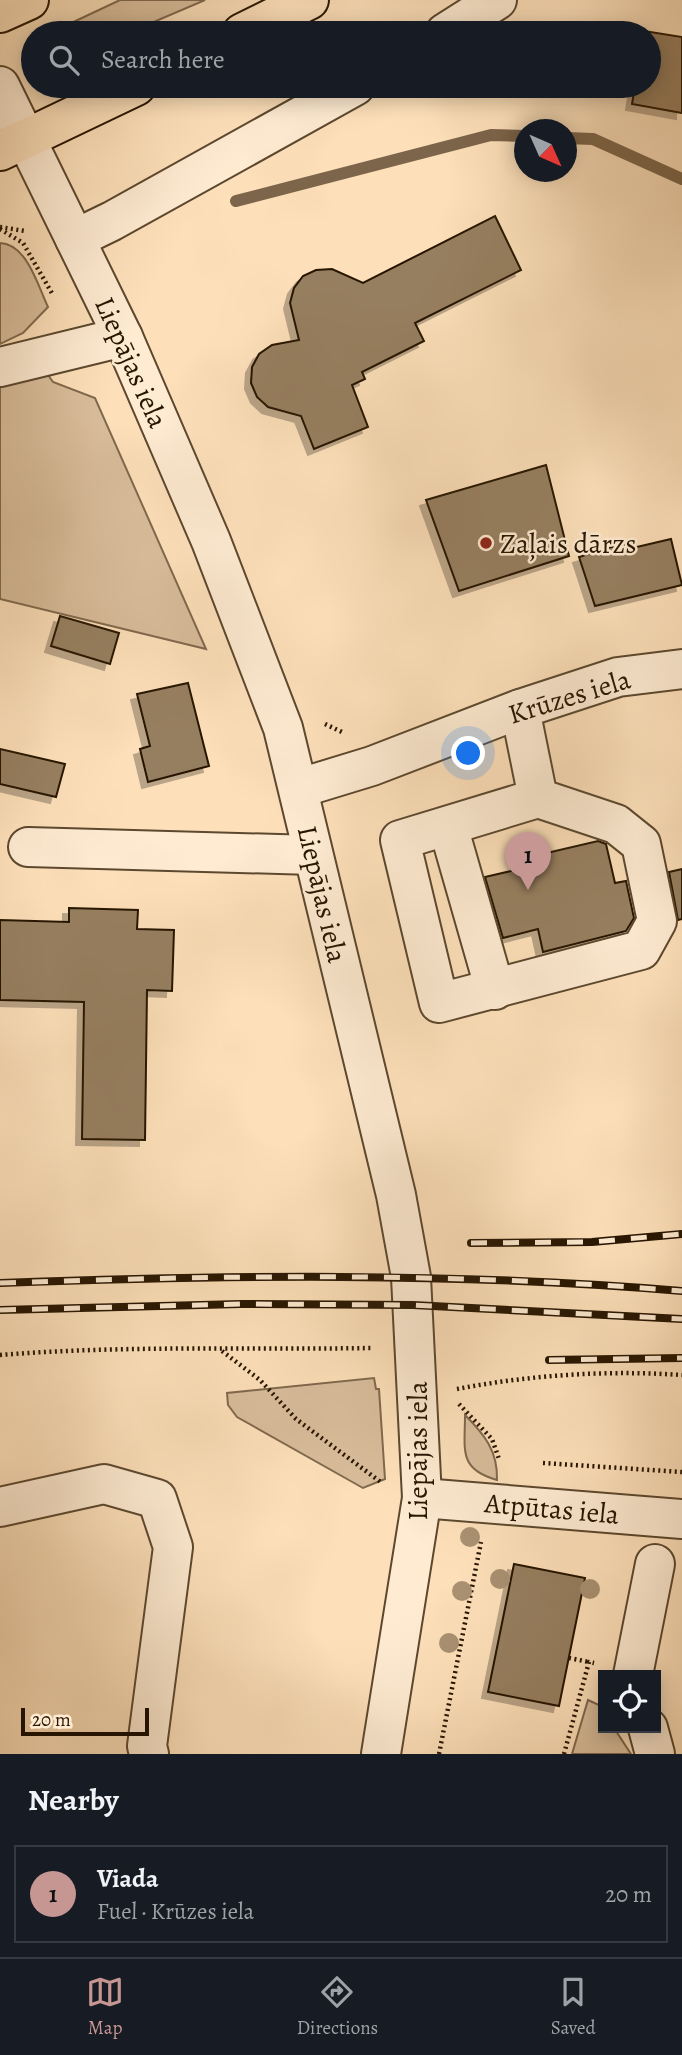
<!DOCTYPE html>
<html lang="en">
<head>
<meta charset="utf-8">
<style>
	:root { --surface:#171b24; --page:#242831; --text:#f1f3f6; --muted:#9ea1a6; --line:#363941; --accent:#c59692 }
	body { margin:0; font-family:Alegreya,serif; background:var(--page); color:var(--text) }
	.controls { position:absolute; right:21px; bottom:21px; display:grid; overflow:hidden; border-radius:0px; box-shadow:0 4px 18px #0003 }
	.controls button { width:63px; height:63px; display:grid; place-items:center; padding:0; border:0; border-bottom:2px solid var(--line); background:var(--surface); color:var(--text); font:35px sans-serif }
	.compass { position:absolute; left:514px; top:119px; width:63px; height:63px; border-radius:50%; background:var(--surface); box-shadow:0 4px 18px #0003; rotate:135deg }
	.scale { position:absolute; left:21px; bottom:18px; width:128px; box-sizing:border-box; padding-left:7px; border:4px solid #271501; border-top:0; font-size:19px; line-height:24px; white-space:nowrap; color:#271501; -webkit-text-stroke:5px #feebd2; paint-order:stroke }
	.you { position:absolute; left:469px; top:754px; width:24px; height:24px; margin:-18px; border:5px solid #fff; border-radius:50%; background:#1a73e8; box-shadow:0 0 0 10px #1a73e833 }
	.badge { display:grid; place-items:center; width:46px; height:46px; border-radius:50%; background:var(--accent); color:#111; font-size:23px; font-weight:700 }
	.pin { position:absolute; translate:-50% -58px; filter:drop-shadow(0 2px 4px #0008) }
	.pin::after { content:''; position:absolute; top:37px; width:24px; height:21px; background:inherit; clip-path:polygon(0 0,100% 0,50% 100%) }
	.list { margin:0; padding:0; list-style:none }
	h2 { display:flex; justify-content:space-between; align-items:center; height:91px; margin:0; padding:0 28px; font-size:30px }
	h2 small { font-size:23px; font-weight:400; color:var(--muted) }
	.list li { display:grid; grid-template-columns:46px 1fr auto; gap:21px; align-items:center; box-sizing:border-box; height:98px; margin:0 14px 14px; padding:0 14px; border:2px solid var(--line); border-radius:0px }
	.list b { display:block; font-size:26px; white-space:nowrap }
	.list p { margin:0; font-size:23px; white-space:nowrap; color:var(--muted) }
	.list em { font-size:23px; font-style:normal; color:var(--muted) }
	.icon { flex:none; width:38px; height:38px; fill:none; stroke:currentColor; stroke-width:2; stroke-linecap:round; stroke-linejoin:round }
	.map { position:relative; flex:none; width:682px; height:1754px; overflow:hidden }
	.search { position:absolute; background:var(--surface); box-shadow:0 4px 18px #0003; left:21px; right:21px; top:21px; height:77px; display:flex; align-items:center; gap:18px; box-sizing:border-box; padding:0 24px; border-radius:38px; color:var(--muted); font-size:26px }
	.sheet { height:203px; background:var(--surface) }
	nav { display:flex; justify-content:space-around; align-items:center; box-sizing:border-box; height:98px; border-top:2px solid var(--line); background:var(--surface); font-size:19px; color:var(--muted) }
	nav a { display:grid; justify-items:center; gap:4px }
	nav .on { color:var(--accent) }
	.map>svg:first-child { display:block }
	.green { fill:#d9bd9b; stroke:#80694e; stroke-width:2 }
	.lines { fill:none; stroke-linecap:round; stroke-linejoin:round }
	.stream { stroke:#7c654a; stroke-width:12 }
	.building { fill:#967f61; stroke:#271501; stroke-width:2; filter:url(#shadow) }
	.minor-casing { stroke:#5c482f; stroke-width:42 }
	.highway-casing { stroke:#271501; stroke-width:42 }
	.path { stroke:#271501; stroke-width:4.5; stroke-dasharray:2 3.5; stroke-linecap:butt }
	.minor { stroke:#feebd2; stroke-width:38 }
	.highway { stroke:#fde0ba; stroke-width:38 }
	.rail-casing { stroke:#271501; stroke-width:8 }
	.rail { stroke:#feebd2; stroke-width:5; stroke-dasharray:16; stroke-linecap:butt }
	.tree { fill:#a99172 }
	.poi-dot { fill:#8f2418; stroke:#feebd2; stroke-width:2.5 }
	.labels { text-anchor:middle; stroke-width:5; stroke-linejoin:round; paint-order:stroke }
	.street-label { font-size:28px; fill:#271501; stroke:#feebd2 }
	.poi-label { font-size:28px; fill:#271501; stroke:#feebd2; text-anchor:start }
</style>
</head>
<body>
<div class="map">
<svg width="682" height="1754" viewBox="0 0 682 1754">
	<defs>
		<filter id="shadow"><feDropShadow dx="-6" dy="6" stdDeviation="0" flood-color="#0004"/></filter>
	</defs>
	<rect width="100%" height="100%" fill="#fde0ba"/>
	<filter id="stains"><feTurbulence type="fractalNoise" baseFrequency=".00286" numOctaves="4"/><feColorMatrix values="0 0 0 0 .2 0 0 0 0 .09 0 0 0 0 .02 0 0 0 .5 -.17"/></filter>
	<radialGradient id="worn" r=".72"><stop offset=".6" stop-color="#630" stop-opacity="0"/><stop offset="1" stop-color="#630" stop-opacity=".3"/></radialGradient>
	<g class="green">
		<path d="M120,0h85l-77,33h-78z"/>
		<path d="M0,243c27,1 38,43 48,64l-25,26 -23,11z"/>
		<path d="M46,372l7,10 42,16 111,251 -206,-50v-215z"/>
		<path d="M374,1378l2,11h3l6,90 -22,9 -126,-71 -9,-12 -1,-12z"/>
		<path d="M465,1415c19,19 33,36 32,65 -39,-11 -32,-30 -32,-65z"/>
		<path d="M588,1700l13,6 2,22h11l17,26h-59z"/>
	</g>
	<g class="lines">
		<g class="stream">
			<path d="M566,138l27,1 89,40"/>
			<path d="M236,201l255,-66 33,1"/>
		</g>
	</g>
	<g class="building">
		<path d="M644,31l38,6v76l-50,-9 3,-18h14v-53z"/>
		<path d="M495,216l26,54 -106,53 9,18 -62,31 3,7 -13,6 16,42 -54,22 -13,-33 -33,-9 -11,-10 -6,-14 1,-16 7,-13 13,-9 27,-5 -9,-37 4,-15 9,-12 13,-6 16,-1 31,14z"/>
		<path d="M546,465l23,91 -110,35 -33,-91z"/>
		<path d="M671,539l11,46 -87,21 -16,-49 45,-14v7z"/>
		<path d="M60,616l59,17 -9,31 -59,-18z"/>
		<path d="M188,683l21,83 -61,16 -8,-33 10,-3 -13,-52z"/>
		<path d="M0,749l65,15 -9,33 -56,-13z"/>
		<path d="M598,841l8,3 9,39 11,-2 8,37 -8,13 -83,21 -5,-23 -35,9 -18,-61 39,-9 -3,-9z"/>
		<path d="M682,869v50l-4,1 -9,-48z"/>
		<path d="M69,908l69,2 -1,19 37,1 -2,61 -25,-1 -2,150 -63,-1 2,-137 -84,-2v-80l69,2z"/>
		<path d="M514,1564l71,14 -26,128 -71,-14z"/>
	</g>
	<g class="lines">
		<defs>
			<g id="minor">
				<path d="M445,33l52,-33"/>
				<path d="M0,86l123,251 88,204 72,187 113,467 15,82 11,221 -41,256"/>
				<path d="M75,239l37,-18 243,-135"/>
				<path d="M0,367l123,-30"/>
				<path d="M520,709l18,89 78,26 25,20 16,77 -16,29 -202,53 -39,-163 138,-42"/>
				<path d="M300,788l72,-22 148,-57 98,-32 64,-8"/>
				<path d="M448,826l47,164"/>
				<path d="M28,847l285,8"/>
				<path d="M422,1498l260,21"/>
				<path d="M0,1507l104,-23 53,15 16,48 -26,199 2,8"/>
				<path d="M633,1675l22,-111"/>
				<path d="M648,1728l7,26"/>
			</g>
			<g id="highway">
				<path d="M0,13l29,-13"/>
				<path d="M242,33l67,-33"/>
				<path d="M0,151l136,-65"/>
			</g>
		</defs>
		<use href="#minor" class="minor-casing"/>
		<use href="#highway" class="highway-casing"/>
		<g class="path">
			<path d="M0,227l25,4"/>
			<path d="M0,229l23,14 30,52"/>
			<path d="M325,724l17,8"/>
			<path d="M222,1351l38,29 36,39 86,64"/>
			<path d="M0,1355c125,-10 248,-5 373,-7"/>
			<path d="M457,1389c73,-14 150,-19 225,-14"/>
			<path d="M459,1404l33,35 7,20"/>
			<path d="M543,1463l139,9"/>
			<path d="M569,1658l20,4"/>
			<path d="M439,1754l42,-212"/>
			<path d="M564,1754l25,-92 5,1"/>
		</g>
		<use href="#minor" class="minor"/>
		<use href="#highway" class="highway"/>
		<defs>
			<g id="rail">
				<path d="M471,1243l121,-1 90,-8"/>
				<path d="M0,1283c227,-8 455,-11 682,8"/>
				<path d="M0,1310l241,-6 172,1 269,14"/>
				<path d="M549,1360l133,-2"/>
			</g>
		</defs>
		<use href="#rail" class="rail-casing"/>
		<use href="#rail" class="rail"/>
	</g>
	<g class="tree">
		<circle cx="470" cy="1537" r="10"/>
		<circle cx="500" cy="1579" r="10"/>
		<circle cx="590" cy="1589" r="10"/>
		<circle cx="462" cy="1591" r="10"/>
		<circle cx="449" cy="1643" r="10"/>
	</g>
	<circle class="poi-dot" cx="486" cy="543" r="7"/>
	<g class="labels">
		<g class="street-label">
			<text transform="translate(132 362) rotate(66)" y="10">Liepājas iela</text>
			<text transform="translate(569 696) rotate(-17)" y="10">Krūzes iela</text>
			<text transform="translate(323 894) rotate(77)" y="10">Liepājas iela</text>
			<text transform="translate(417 1451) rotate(-90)" y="10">Liepājas iela</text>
			<text transform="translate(552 1508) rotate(5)" y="10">Atpūtas iela</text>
		</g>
		<g class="poi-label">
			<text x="500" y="553">Zaļais dārzs</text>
		</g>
	</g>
	<rect width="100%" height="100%" filter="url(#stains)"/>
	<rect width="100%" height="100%" fill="url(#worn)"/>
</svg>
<div class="controls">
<button><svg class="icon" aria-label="locate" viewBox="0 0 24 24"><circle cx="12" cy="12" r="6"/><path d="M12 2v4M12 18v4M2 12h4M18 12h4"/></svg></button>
</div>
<svg class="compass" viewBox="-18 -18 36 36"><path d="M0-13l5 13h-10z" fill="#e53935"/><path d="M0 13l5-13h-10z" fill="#9ea1a6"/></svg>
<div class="scale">20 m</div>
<div class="you"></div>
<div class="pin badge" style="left:528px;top:890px">1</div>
<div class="search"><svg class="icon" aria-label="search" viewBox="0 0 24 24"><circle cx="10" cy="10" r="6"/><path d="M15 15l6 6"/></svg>Search here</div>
</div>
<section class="sheet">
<h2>Nearby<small></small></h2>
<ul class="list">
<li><span class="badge">1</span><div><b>Viada</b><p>Fuel · Krūzes iela</p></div><em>20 m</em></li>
</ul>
</section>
<nav>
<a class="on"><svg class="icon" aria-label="map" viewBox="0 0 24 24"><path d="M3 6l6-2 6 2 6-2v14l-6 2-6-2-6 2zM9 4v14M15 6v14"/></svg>Map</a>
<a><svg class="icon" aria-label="directions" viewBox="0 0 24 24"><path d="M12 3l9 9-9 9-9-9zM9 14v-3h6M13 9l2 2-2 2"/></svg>Directions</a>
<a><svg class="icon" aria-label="saved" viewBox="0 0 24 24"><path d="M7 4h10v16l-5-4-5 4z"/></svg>Saved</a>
</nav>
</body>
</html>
